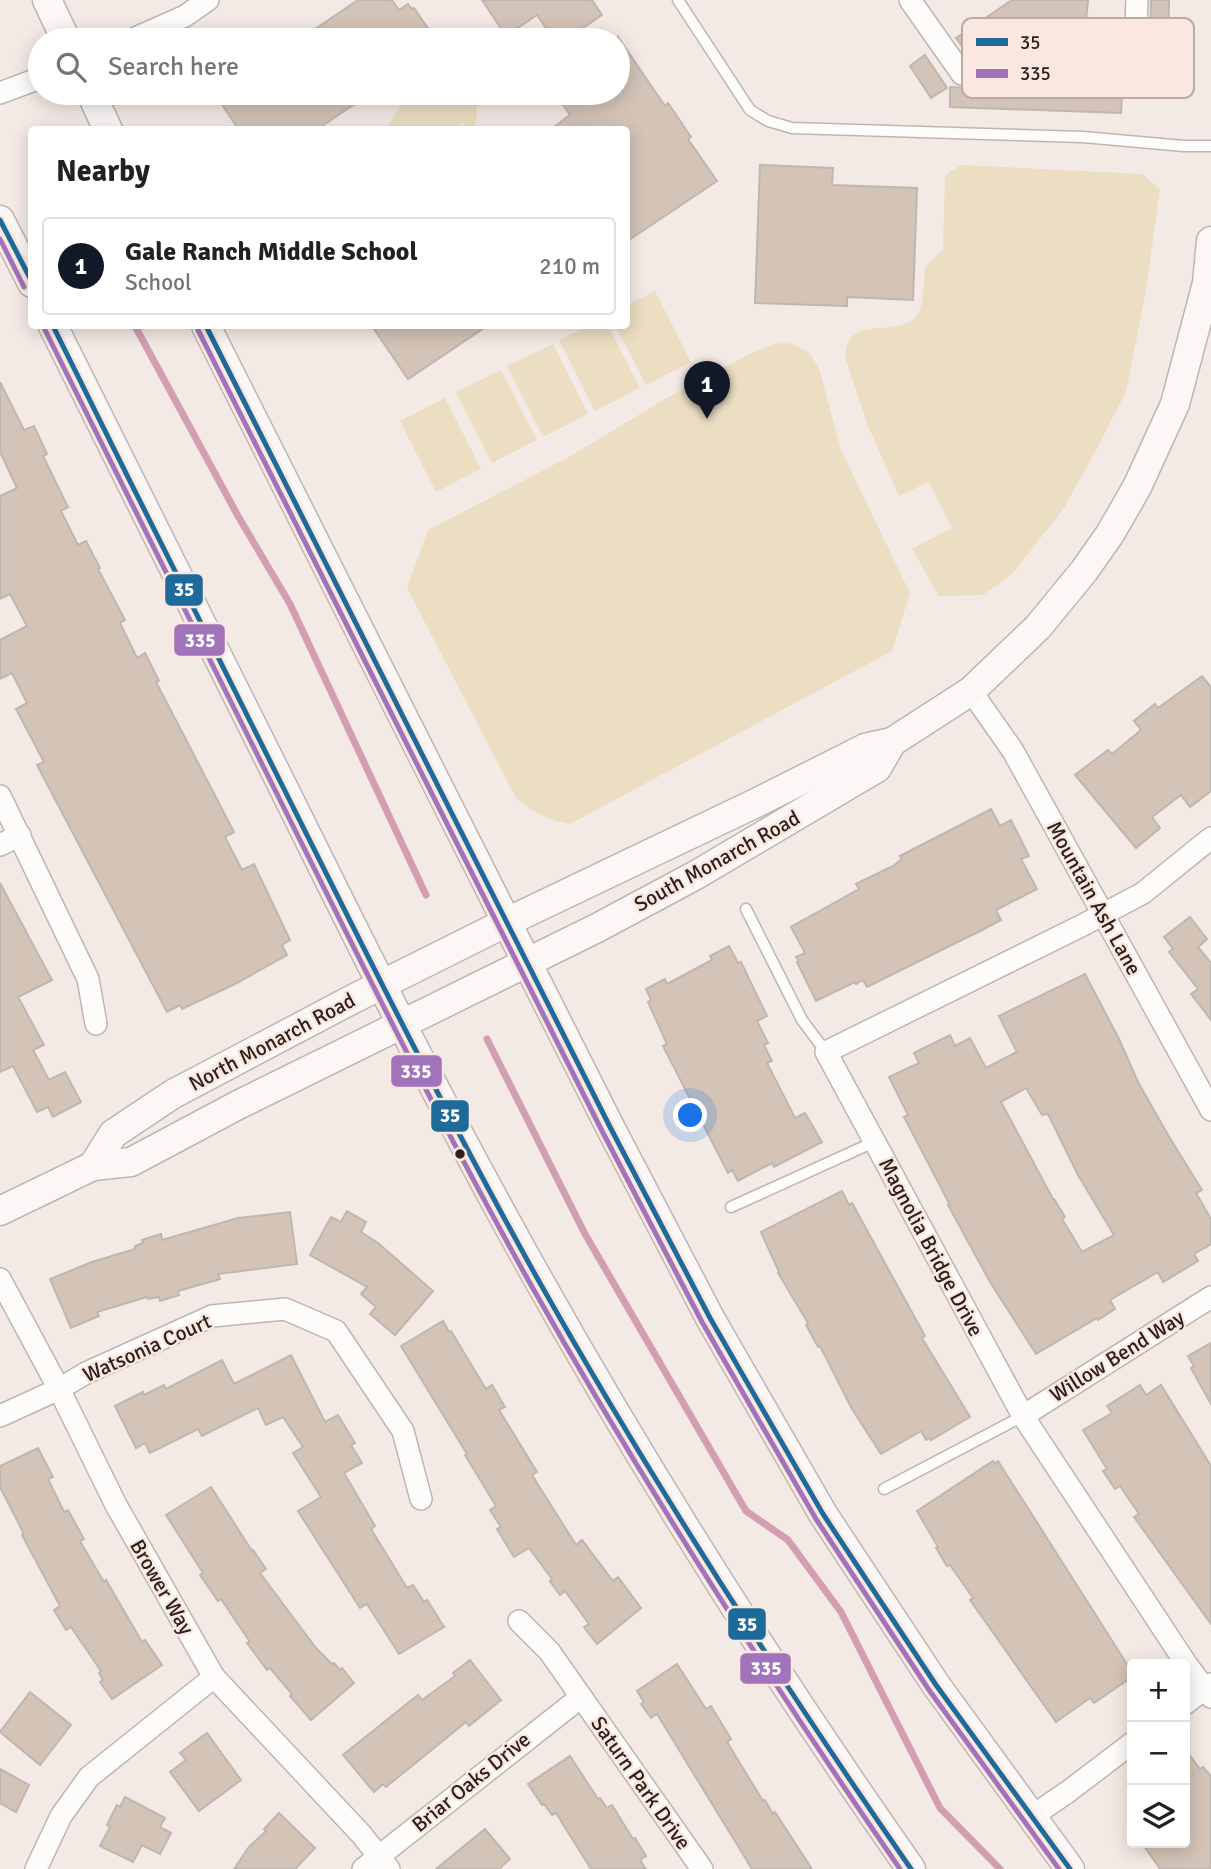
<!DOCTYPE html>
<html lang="en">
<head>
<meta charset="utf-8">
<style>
	:root { --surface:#fff; --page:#f2f2f2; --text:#202124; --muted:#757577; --line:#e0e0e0; --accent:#111827 }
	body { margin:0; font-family:Signika,sans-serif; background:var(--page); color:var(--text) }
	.controls { position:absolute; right:21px; bottom:21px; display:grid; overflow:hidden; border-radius:7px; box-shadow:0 4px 18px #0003 }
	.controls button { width:63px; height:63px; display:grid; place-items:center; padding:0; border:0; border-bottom:2px solid var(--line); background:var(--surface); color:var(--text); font:35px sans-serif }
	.you { position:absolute; left:691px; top:1116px; width:24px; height:24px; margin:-18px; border:5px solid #fff; border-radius:50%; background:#1a73e8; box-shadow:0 0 0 10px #1a73e833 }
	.badge { display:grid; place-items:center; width:46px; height:46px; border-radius:50%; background:var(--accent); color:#fff; font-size:23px; font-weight:700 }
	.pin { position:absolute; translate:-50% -58px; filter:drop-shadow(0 2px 4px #0008) }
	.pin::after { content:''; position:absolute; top:37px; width:24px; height:21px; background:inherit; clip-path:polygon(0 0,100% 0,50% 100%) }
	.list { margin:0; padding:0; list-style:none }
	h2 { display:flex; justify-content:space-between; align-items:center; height:91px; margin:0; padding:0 28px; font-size:30px }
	h2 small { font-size:23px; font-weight:400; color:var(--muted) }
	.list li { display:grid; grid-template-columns:46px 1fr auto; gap:21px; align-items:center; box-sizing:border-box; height:98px; margin:0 14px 14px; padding:0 14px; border:2px solid var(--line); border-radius:7px }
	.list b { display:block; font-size:26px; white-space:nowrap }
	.list p { margin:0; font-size:23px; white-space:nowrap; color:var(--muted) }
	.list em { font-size:23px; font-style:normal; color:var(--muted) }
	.icon { flex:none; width:38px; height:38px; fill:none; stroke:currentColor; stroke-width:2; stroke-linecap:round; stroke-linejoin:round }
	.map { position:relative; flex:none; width:1211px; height:1869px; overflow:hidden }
	.search { position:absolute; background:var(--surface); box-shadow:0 4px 18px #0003; left:28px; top:28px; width:602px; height:77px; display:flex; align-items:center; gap:18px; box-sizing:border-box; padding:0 24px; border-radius:38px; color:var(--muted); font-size:26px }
	.panel { position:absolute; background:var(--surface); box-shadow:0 4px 18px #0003; left:28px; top:126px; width:602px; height:203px; border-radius:7px }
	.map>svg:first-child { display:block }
	.green { fill:#ebdec2 }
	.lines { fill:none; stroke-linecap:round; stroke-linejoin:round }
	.stream { stroke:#d49eb2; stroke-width:7 }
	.building { fill:#d4c4b7; stroke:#bfb6b0; stroke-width:2; fill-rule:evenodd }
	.lane-casing { stroke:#bfb5b0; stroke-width:13 }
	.street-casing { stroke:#bfb5b0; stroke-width:24 }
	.secondary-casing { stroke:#bfb5b0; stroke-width:31 }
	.lane { stroke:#fdfcfb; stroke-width:10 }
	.street { stroke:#fdfcfb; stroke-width:21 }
	.secondary { stroke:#faf7f6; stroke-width:28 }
	.bus-1-casing { stroke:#fae7df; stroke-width:10 }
	.bus-2-casing { stroke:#fae7df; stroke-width:10 }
	.bus-1 { stroke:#1e6b9b; stroke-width:5 }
	.bus-2 { stroke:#a173ba; stroke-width:5 }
	.bus-dot { fill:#2b201b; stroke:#fae7df; stroke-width:2.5 }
	.labels { text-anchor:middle; stroke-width:5; stroke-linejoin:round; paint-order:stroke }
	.street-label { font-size:21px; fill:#2b201b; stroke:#fae7df }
	.key { fill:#fae7df; stroke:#bcaba4; stroke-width:2 }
	.key-label { font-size:19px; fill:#2b201b }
	.line-badge { stroke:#fae7df; stroke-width:2.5 }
	.badge-label { font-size:19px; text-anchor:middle; font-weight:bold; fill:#fff }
</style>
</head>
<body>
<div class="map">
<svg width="1211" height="1869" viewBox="0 0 1211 1869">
	<rect width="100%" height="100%" fill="#f4eae5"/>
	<g class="green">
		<path d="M414,93h56c8,11 9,23 3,35l-6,1 -5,-6 -10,6h-66l15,-24z"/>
		<path d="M961,165l181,9 18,15 -14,102 -20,101 -31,60 -31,56 -50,64 -31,23 -44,1 -27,-47 40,-21 -23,-46 -30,14 -31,-70 -22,-65c-4,-51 52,-20 71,-46 7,-9 7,-37 8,-48l18,-17 2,-75z"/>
		<path d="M655,291l36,71 -45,23 -30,-59h10l1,-21z"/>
		<path d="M588,326h20l32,62 -45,23 -36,-71z"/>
		<path d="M786,343l10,2 13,8 10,15 22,82 69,143 -18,58 -322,173c-20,-3 -38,-13 -54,-26l-109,-210 21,-58 139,-72 108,-65 77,-40 22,-9z"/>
		<path d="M553,344l35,70 -45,23 -36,-71z"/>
		<path d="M501,370l36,70 -45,23 -36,-71z"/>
		<path d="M445,398l36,71 -45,23 -36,-71z"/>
	</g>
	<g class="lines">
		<g class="stream">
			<path d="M135,326l103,190 52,88 136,291"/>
			<path d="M487,1039l98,195 161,277 42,29 53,72 99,196 60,61"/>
		</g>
	</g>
	<g class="building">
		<path d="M358,0h34l7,10 9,-6 4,5 2,-1 22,32h-137z"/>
		<path d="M482,0h110l10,15 -37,25h-11l-17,-25 -31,21z"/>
		<path d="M1012,0h76l-3,33 -20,-1v5l-20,-1 -1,29 -71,-4 -17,-23z"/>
		<path d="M1151,0h18l-1,71 -19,-1z"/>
		<path d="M618,37l47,69 3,-3 23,34 -3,2 29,42 -91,61v-112h-76l20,-15 -15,-22h63z"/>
		<path d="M925,55l22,33 -16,10 -21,-32z"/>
		<path d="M950,87l172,9 -1,17 -171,-6z"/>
		<path d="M237,93h134l-55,37h-77l-18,-27z"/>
		<path d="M760,165l73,3 -1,17 85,3 -4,112 -66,-3v9l-92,-3z"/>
		<path d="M372,326h115l-79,53z"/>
		<path d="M0,382l24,48 10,-4 13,28 -4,2 25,51 -7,4 17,34 8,-4 14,27 -2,1 27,51 -5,3 17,35 8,-5 14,28 -3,1 78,150 -9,5 17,33 12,-6 36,76 -8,5 5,10 -52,29 -53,25 -2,-4 -13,7 -130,-247 7,-3 -28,-53 11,-6 -15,-30 -12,6v-39l27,-14 -17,-32 -10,5v-103l17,-8 -17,-36z"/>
		<path d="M1202,676l9,11v104l-21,16 -9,-12 -29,22 8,11 -24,20 -61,-73 33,-25 4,4 29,-24 -7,-9 21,-17 3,4z"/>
		<path d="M991,809l9,17 11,-6 18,36 -8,3 16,30 -41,21 5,10 -19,10 -115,57 -4,-7 -7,4 -1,-2 -39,19 -19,-39 2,-1 -3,-4 9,-4 -14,-26 68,-38 -3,-5 37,-18 9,-7 -2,-3z"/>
		<path d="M0,883l52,97 -34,17 26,48 -11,5 16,30 16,-8 16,30 -28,15 -5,-10 -11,5 -24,-46 -13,6z"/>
		<path d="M1190,917l17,22 -9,8 13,16v57l-20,-26 7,-5 -29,-37 4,-3 -9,-12z"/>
		<path d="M729,946l9,17 3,-1 26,54 -10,5 11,22 -4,2 8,16 -5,2 28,55 10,-5 17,29 -48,25 -2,-4 -34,18 -6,-11 -4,3 -65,-127 4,-2 -19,-42 3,-2 -5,-11 19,-10 2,5 45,-24 -2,-4z"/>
		<path d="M1085,974l34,65 19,43 30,53 34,55 -6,3 15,26v25l-17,10 4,7 -35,21 -5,-10 -48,28 5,9 -17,11 -1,-2 -61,36 -46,-72 -42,-77h2l-46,-88 4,-2 -19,-38 30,-14 -5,-10 36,-18 5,11 15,-8 16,30 31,-16 -18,-36zM1026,1088l16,27 6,-1 30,61 36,60 -32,17 -20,-33 3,-2 -11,-18h-1l-52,-97z"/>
		<path d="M842,1191l7,14 3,-2 73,133 -3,2 48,79 -39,23 -1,-2 -4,2 -5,-9 -40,23 -29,-45 -32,-63 -2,1 -12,-22 2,-2 -30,-50 1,-1 -18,-40z"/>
		<path d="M347,1211l19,11 -5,10 17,11 55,48 -38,44 -25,-21 6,-7 -15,-13 6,-7 -57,-32 21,-38 10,5z"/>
		<path d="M290,1212l7,52 -79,10 2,5 -42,12 1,4 -19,6 -1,-4 -11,2 -1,-2 -50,15 2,4 -28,12 -21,-49 42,-17 43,-13v-3l8,-3 -1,-3 19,-6 1,6 76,-22z"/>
		<path d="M443,1321l6,11 2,-1 35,58 6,-4 13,22 -6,3 38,62 -5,3 44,70 6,-5 31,41 5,-4 23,31 -44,36 -13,-17 5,-3 -24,-33 -5,4 -10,-14 2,-2 -23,-31 -15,9 -17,-28 4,-2 -11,-17 6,-4 -31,-51 2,-1 -66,-108z"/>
		<path d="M1211,1343v61l-20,-36 3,-2 -6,-10z"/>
		<path d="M291,1355l34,67 13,-7 17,28 -4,2 11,18 -18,10 31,53 -4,3 36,59 6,-3 11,17 3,-2 17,27 -45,27 -32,-50 -7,4 -62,-97 23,-14 -28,-44 10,-6 -20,-30 -17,8 -8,-17 -56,28 -4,-7 -48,24 -5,-10 -9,5 -21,-42 28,-14 1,3 20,-10 2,4 56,-29 12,24z"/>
		<path d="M1140,1385l6,10 15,-10 50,81v158l-77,-107 5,-3 -19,-28 -5,3 -12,-18 4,-2 -24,-39 29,-17 -5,-7z"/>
		<path d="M38,1448l15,29 -5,2 16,33 4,-2 16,29 -4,2 11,19 13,22 2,-2 36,62 3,-2 17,25 -50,34 -12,-17 3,-2 -4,-7 2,-2 -30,-44 -5,3 -12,-20 6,-4 -38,-71 2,-1 -24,-47v-21z"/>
		<path d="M993,1461l2,3 3,-3 134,211v5l-38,26 -4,-5 -34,24 -74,-105 -12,-17 3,-2 -23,-33 -3,1 -11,-18 2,-1 -21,-36z"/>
		<path d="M211,1487l41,64 1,-1 13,19 -6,4 56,75 16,16 2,-1 6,7 2,-2 12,15 -43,37 -21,-24 2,-2 -22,-26 -3,2 -20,-27 3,-1 -29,-43 -3,2 -18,-26 3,-2 -37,-58z"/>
		<path d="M470,1660l31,40 -32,26 -3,-4 -80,65 -3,-3 -9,8 -31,-37 75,-60 4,5 33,-24 -2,-3z"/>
		<path d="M677,1664l29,45 5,-3 20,33 -4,3 36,59 2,-1 8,14 2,-2 37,57h-60l-95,-155 -6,4 -10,-14 3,-2 -7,-11z"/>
		<path d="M30,1692l41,33 -31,40 -40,-33z"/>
		<path d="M207,1733l34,47 -42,31 -29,-39 16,-12 -6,-7z"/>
		<path d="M1185,1749l15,20 3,-2 8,9v93h-51l-18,-26h43z"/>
		<path d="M570,1756l28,43 2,-1 7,10 5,-3 21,34 2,-1 11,18 -6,4 6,9h-55l-35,-56 -4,2 -8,-11 -2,1 -14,-21z"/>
		<path d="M0,1769l29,16 -13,27 -16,-9z"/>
		<path d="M125,1797l40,21 -5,9 11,6 -11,21 -18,-9 -9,17 -33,-16 10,-19 -3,-2 10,-20 3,2z"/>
		<path d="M279,1813l36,35 -20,21h-61l15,-22 17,-16 -2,-2z"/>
		<path d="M485,1829l25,30 -11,10h-63z"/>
	</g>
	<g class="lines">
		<defs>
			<g id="lane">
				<path d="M678,0l72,110 18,11 24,7 291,9 101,9h27"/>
				<path d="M746,909l56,111 24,32"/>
				<path d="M731,1207l143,-65"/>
				<path d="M884,1489l139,-73"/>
			</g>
			<g id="street">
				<path d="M910,0l52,74 161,9 11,-13 3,-70"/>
				<path d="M131,40l54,-24 23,-16"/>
				<path d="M0,93l40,-15"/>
				<path d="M971,691l42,60 198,359"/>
				<path d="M0,796l88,183 8,45"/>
				<path d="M1211,838l-68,55 -62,33 -255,126 197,364 164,249 24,32"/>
				<path d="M0,845l20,-10"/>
				<path d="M0,1279l59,110 57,116 98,172 147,157 28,35"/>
				<path d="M0,1416l59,-27 27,-16 126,-57 73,-7 51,22 67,100 18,68"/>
				<path d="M1023,1416l188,-119"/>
				<path d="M519,1621l30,30 153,218"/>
				<path d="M1185,1704l26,-20"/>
				<path d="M1031,1817l38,-26 63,-48"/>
				<path d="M36,1869l25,-53 28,-39 125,-100"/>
				<path d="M363,1869l218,-172"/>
			</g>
			<g id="secondary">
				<path d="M47,0l19,40"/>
				<path d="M91,93l17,37"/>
				<path d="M0,220l32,63"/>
				<path d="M53,326c76,153 153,307 230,461 67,135 134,271 206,403 127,235 269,461 422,679"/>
				<path d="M206,326l403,799 101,193 113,196 113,171 134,184"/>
				<path d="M93,1166l20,-32 60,-40 180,-95 154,-77 251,-120 107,-54 27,-6 79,-51 67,-64 46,-56 26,-37 27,-47 38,-83 32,-121 4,-42"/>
				<path d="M0,1211l93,-45 38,-4 107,-57 359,-177 99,-53 181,-107 15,-26"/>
			</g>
		</defs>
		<use href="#lane" class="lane-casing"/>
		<use href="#street" class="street-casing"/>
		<use href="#secondary" class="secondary-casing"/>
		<use href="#lane" class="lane"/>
		<use href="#street" class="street"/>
		<use href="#secondary" class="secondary"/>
		<defs>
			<g id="bus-1">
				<path d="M0,220l32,62"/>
				<path d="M53,326c76,154 153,307 230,461 82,164 164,329 253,489 115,204 242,401 375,593"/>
				<path d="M206,326l403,799 101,193 113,196 113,171 134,184"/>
			</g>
			<g id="bus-2">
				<path d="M0,239l24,48"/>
				<path d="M45,330c76,153 153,306 230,460 83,166 165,333 256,495 114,201 238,394 369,584"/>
				<path d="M198,330l403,799 101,193 114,197 113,171 130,179"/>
			</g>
		</defs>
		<use href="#bus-1" class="bus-1-casing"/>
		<use href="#bus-2" class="bus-2-casing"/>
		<use href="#bus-1" class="bus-1"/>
		<use href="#bus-2" class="bus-2"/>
	</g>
	<circle class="bus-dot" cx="460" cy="1154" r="6"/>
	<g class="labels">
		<g class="street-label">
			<text transform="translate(717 861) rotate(-29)" y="7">South Monarch Road</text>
			<text transform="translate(1094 898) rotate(61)" y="7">Mountain Ash Lane</text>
			<text transform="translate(272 1042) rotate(-28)" y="7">North Monarch Road</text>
			<text transform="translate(931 1247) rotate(62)" y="7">Magnolia Bridge Drive</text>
			<text transform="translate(147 1348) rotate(-24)" y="7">Watsonia Court</text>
			<text transform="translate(1117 1356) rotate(-32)" y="7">Willow Bend Way</text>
			<text transform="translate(162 1587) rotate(60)" y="7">Brower Way</text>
			<text transform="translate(471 1782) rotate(-39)" y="7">Briar Oaks Drive</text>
			<text transform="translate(641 1783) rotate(55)" y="7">Saturn Park Drive</text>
		</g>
	</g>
	<rect x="962" y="18" width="232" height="80" rx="10" class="key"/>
	<rect x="976" y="38" width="32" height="8" fill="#1e6b9b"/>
	<rect x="976" y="69" width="32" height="9" fill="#a173ba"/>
	<g class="key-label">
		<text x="1020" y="49">35</text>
		<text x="1020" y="80">335</text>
	</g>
	<g class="line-badge">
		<rect x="164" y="573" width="40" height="34" rx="7" fill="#1e6b9b"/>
		<rect x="173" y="623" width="53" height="34" rx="7" fill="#a173ba"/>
		<rect x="390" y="1054" width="53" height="34" rx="7" fill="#a173ba"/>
		<rect x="430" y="1099" width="40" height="34" rx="7" fill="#1e6b9b"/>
		<rect x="727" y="1607" width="40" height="34" rx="7" fill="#1e6b9b"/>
		<rect x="739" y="1652" width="53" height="33" rx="7" fill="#a173ba"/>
	</g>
	<g class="badge-label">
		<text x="184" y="596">35</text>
		<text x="200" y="647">335</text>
		<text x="416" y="1078">335</text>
		<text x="450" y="1122">35</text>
		<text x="747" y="1631">35</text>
		<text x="766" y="1675">335</text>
	</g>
</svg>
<div class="controls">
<button>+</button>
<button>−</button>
<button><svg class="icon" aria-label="layers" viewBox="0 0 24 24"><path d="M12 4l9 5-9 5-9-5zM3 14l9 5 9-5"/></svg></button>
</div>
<div class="you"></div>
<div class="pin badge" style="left:707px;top:419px">1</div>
<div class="search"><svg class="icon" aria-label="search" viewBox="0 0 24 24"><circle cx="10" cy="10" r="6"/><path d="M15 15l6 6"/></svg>Search here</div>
<section class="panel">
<h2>Nearby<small></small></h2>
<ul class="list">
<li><span class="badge">1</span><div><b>Gale Ranch Middle School</b><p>School</p></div><em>210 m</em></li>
</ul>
</section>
</div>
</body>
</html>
